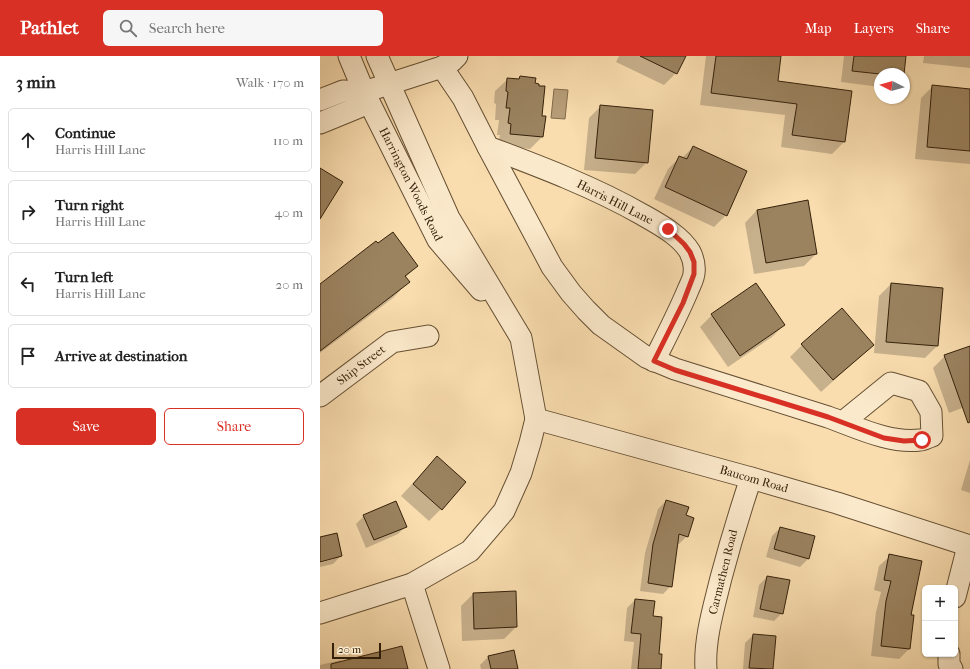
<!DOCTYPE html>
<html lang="en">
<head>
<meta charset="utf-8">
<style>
	:root { --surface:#fff; --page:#f6f6f6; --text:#222; --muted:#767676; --line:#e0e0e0; --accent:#d93025 }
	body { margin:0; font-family:"IM FELL French Canon",serif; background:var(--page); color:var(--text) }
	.controls { position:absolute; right:12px; bottom:12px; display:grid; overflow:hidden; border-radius:6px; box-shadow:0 1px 3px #0004 }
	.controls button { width:36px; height:36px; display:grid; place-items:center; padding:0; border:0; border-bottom:1px solid var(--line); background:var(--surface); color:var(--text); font:20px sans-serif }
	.compass { position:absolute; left:554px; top:12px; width:36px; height:36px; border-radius:50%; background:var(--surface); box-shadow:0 1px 3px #0004; rotate:276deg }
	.scale { position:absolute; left:12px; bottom:10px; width:49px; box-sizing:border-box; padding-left:4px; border:2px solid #35210a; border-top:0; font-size:11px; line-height:14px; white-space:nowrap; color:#35210a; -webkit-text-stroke:3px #fbe9cb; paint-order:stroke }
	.stop { position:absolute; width:12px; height:12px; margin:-9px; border:3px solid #d93025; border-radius:50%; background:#fff }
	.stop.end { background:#d93025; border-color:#fff; box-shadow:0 1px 4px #0008 }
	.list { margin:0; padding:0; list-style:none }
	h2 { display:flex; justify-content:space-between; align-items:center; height:52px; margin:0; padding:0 16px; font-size:17px }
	h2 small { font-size:13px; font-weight:400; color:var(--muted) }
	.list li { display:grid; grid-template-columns:26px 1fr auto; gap:12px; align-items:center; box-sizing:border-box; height:64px; margin:0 8px 8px; padding:0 8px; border:1px solid var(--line); border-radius:6px }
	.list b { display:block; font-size:15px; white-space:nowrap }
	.list p { margin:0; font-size:13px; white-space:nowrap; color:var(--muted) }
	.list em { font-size:13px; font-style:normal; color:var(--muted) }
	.actions { display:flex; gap:8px; padding:12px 16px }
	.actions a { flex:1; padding:9px 0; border:1px solid var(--accent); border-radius:6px; text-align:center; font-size:14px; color:var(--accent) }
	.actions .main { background:var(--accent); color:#fff }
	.icon { flex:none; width:22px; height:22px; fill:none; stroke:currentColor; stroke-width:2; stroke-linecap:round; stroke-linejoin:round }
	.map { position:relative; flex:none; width:650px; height:613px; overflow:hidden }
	header { display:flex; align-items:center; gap:24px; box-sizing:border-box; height:56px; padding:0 20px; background:var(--accent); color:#fff }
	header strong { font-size:19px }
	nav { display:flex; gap:22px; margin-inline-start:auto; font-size:14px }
	.search { width:280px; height:36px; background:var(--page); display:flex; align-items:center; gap:10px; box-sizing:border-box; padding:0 14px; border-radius:6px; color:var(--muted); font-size:15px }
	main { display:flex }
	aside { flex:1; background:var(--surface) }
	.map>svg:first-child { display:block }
	.water { fill:#b69d77; stroke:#826b4b }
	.shadow { fill:#0003 }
	.building { fill:#9b8360; stroke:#35210a }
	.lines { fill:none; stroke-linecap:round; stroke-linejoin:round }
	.minor-casing { stroke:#665033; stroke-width:23 }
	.minor { stroke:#fbe9cb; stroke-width:21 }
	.route { stroke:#d93025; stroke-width:5 }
	.labels { text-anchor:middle; stroke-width:3; stroke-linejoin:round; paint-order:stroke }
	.street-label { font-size:12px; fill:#35210a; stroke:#fbe9cb }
</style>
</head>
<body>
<header>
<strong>Pathlet</strong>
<div class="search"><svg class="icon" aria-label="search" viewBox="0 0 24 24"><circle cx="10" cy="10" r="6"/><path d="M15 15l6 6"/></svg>Search here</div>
<nav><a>Map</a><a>Layers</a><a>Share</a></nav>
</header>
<main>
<aside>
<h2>3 min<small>Walk · 170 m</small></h2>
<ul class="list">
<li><svg class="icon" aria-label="ahead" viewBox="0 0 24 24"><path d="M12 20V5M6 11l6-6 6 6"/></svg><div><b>Continue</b><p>Harris Hill Lane</p></div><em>110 m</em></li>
<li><svg class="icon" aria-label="right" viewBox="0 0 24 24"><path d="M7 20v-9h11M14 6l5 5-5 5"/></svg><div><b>Turn right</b><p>Harris Hill Lane</p></div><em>40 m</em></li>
<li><svg class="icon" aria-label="left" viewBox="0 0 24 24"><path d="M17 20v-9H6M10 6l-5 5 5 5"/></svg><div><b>Turn left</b><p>Harris Hill Lane</p></div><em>20 m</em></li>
<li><svg class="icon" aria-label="arrive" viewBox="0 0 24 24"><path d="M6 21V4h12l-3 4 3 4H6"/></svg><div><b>Arrive at destination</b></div></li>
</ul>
<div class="actions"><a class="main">Save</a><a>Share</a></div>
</aside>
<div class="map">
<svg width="650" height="613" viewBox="0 0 650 613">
	<rect width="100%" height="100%" fill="#f9ddaf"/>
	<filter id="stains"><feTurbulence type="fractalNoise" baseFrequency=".005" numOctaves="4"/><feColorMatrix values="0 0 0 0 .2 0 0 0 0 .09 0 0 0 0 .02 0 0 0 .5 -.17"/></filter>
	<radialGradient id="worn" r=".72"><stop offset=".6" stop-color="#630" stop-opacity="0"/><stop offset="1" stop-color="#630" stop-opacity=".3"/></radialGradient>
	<path class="water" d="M234,33l14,1 -3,29 -14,-1z"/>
	<g class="shadow">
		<path d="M299,0h66l-9,17 -12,12 -48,-23z"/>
		<path d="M386,0h74l-3,26 67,60 -12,12 -51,-7 4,-32 -85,-10z"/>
		<path d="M524,0h61l-2,18h-23v13l-39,-5z"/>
		<path d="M604,0h46v12l-47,-5z"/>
		<path d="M200,21l14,7 7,33h3l-2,20 -12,12 -32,-4 2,-10h-3l2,-15h-4l1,-16 -2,-1 1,-12 13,-12 9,1z"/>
		<path d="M613,30l37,4v74l-55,-5 6,-61z"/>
		<path d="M281,50l46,56 -12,12 -51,-4 5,-52z"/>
		<path d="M373,91l33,68 -12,12 -60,-28 14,-30 12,-12 2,1z"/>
		<path d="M437,154l59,44 -12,12 -50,8 -9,-51z"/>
		<path d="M97,210l-12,12 3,4 -15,16 -73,55v-67z"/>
		<path d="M571,228l46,62 -12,12 -51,-5 5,-57z"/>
		<path d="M392,259l72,10 -12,12 -44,30 -28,-40z"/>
		<path d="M482,289h70l-12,12 -39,35 -31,-35z"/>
		<path d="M650,291v58l-21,8 -16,-45 12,-12z"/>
		<path d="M117,401l4,52 -12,12 -28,-25z"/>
		<path d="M650,404v33l-9,-3z"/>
		<path d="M346,445l19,15 2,20 -8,8h-2l-6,42 -8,8 -23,-3 5,-38 13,-44z"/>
		<path d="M44,460l42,10 -8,8 -32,14 -10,-24z"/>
		<path d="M460,472l28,31 -8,8 -34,-10 6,-21z"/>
		<path d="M0,482l21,18 -8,8 -13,3v-4l13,-4v-2l-13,4z"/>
		<path d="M570,500l20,60h3l-4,33 -10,10 -28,-3 5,-44 5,-20 -7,-2 5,-24z"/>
		<path d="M447,521l15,36 -8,8 -21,-4 6,-32z"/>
		<path d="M195,537l1,34 -12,12 -42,2 -1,-35 12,-12z"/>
		<path d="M315,544l17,17 8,52h-29l3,-27 -10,-1 3,-33z"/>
		<path d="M433,579l22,2 -3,32h-29l2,-26z"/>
		<path d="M168,601l29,12h-36l-1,-4z"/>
		<path d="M21,604l1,3 65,6h-87v-4z"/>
	</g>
	<g class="building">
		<path d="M320,0h46l-9,18z"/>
		<path d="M396,0h65l-3,25 74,10 -7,51 -53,-7 5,-31 -86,-11z"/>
		<path d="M534,0h52l-2,18h-24l-28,-3z"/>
		<path d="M200,20l16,2 -1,5 4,1v2h6l-3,30h4l-3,21 -33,-3 1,-10 -3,-1 2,-15h-4l2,-16 -2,-1 1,-13 12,1z"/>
		<path d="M612,29l38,4v62l-43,-4z"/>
		<path d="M280,49l53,5 -5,53 -53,-5z"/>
		<path d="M373,90l54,25 -20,45 -62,-29 14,-31 8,3z"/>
		<path d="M0,112l23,14 -23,37z"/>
		<path d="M488,144l9,54 -51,9 -9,-53z"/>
		<path d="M73,176l25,34 -13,10 5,6 -90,69v-67l56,-43 2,2z"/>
		<path d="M436,227l29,42 -45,31 -29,-42z"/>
		<path d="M571,227l52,5 -5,58 -52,-4z"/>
		<path d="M522,252l32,37 -41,35 -32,-36z"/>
		<path d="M650,290v76l-2,1 -24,-68z"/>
		<path d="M117,400l29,26 -24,28 -29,-26z"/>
		<path d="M346,444l23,7 -3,8 8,3 -6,19 -9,-3 -7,53 -24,-4 5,-39z"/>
		<path d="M76,445l11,26 -33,13 -11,-25z"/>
		<path d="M460,471l35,9 -6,23 -35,-10z"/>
		<path d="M17,477l5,23 -22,6v-25z"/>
		<path d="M569,498l33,7 -11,54h3l-4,34 -29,-3 5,-45 5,-20 -7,-1z"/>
		<path d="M447,520l23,4 -7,34 -23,-5z"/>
		<path d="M196,535l1,36 -43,2 -1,-36z"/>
		<path d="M315,543l20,2 -2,15 9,1 -3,37h3l-1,15h-23l3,-35 -10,-1z"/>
		<path d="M433,578l23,2 -3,33 -24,-1z"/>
		<path d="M82,590l6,23h-77v-5z"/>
		<path d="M194,594l4,19h-27l-3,-13z"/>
	</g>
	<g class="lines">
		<defs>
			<g id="minor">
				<path d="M29,0l15,36 74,148 43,50"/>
				<path d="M122,11l21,31 25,49c53,20 106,40 155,68 16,9 38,21 47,37 3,6 5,14 4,21 0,5 -4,12 -6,17 -10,24 -22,47 -34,71"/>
				<path d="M0,44l23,-9 21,1 78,-25 10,-6 5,-5"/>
				<path d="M0,67l39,-16 5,-15"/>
				<path d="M168,91l64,120 19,26 15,17 15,15 45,32 29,12 153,48c28,10 62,27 92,23 4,0 8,-3 12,-4l-1,-24 -12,-21 -28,-8 -48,39"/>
				<path d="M0,340l72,-54 36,-6"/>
				<path d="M216,363l215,59 86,25 133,43"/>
				<path d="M92,528l27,85"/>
				<path d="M635,541l13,-51"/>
				<path d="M0,557l92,-29 58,-33 34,-40 17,-38 9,-30 6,-24 -15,-81 -72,-120 -72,-162"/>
				<path d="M629,598v10l3,5"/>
				<path d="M386,613c-2,-30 8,-62 15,-91 9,-34 19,-67 30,-100"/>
			</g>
		</defs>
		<use href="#minor" class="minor-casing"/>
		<use href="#minor" class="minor"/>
	</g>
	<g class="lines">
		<path class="route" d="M348,173l16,15 6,8 4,10v12l-11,29 -29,58 21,9 153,47 56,21 20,3 18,-1"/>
	</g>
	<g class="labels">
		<g class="street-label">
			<text transform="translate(91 128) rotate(63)" y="4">Harrington Woods Road</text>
			<text transform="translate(295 146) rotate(27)" y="4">Harris Hill Lane</text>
			<text transform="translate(41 309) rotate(-37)" y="4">Ship Street</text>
			<text transform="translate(434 423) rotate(16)" y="4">Baucom Road</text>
			<text transform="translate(403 516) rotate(-76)" y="4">Carmathen Road</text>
		</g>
	</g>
	<rect width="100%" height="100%" filter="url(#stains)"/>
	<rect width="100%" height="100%" fill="url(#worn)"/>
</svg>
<div class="controls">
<button>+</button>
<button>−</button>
</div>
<svg class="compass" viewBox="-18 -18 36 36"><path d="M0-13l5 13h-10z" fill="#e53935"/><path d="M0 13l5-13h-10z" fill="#767676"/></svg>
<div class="scale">20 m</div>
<div class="stop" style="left:602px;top:384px"></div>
<div class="stop end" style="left:348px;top:173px"></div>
</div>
</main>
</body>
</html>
